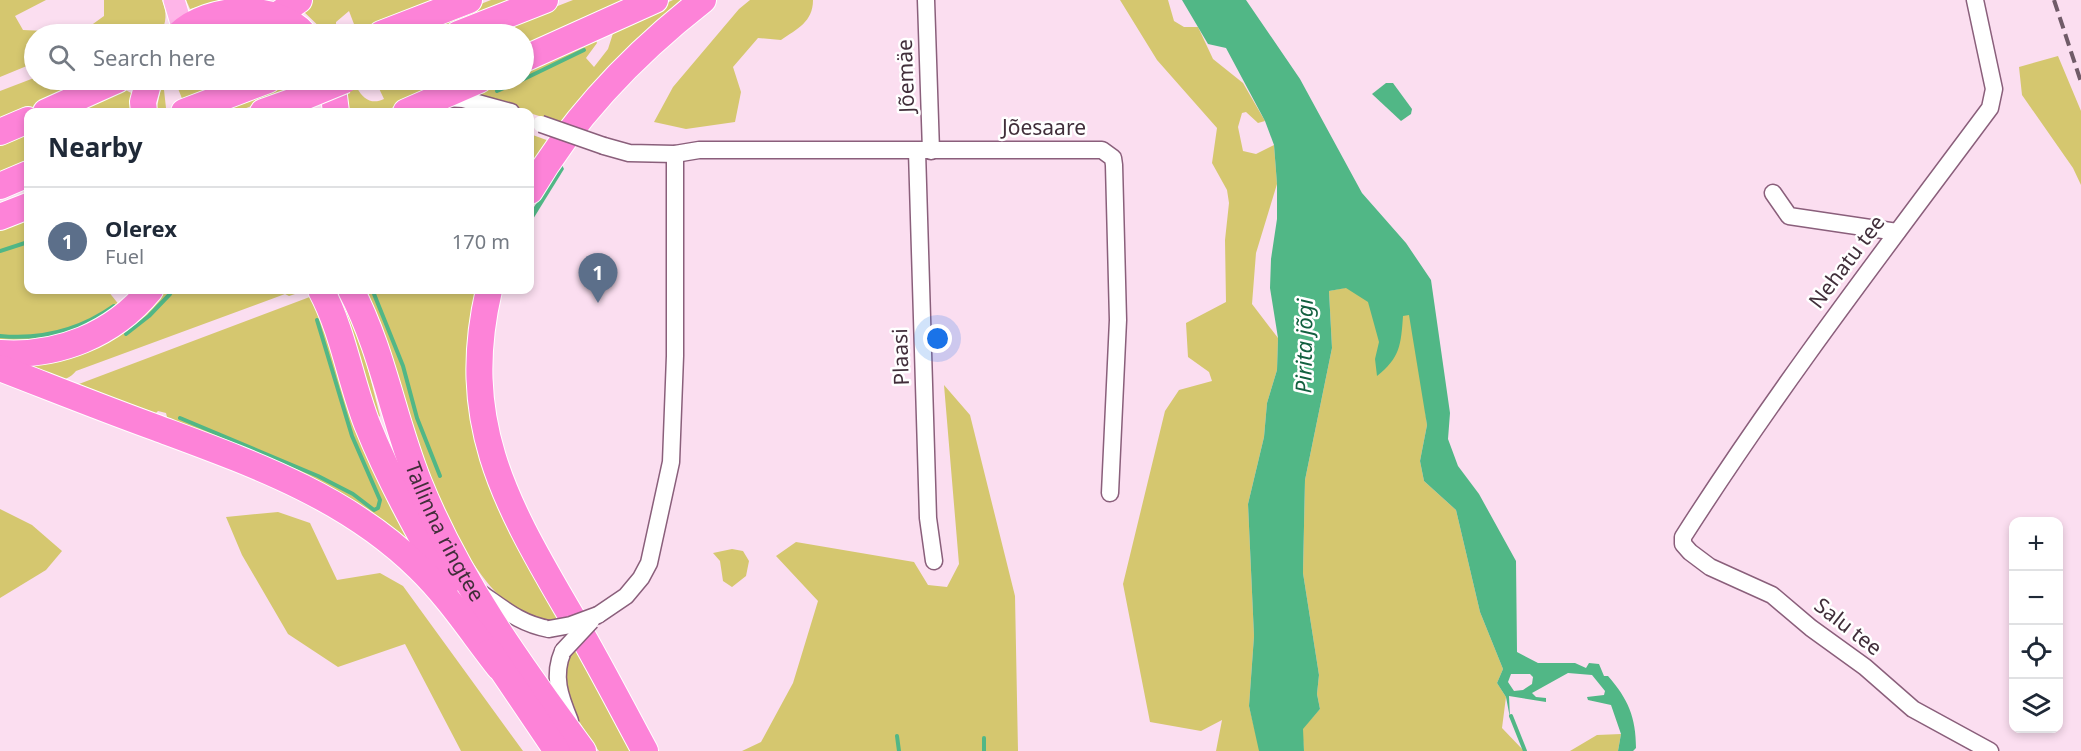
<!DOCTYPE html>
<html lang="en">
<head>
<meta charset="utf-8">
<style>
	:root { --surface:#fff; --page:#f6f6f7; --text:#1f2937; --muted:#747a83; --line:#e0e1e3; --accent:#2e6349 }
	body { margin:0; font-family:"Noto Sans",sans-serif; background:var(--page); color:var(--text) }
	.controls { position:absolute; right:18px; bottom:18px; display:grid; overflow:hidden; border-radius:12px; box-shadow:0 3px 9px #0003 }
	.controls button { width:54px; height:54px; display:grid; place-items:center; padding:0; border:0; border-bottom:2px solid var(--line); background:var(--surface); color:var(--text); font:30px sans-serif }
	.you { position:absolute; left:938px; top:339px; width:21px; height:21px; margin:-15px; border:4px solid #fff; border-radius:50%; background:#1a73e8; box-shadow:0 0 0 9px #1a73e833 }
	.badge { display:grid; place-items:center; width:39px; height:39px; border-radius:50%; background:var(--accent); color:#fff; font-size:20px; font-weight:700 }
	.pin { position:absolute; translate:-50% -50px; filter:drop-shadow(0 2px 3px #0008) }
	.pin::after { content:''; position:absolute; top:32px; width:21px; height:18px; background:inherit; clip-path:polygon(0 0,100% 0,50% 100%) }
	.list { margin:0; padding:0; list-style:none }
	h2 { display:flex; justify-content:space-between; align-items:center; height:78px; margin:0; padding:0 24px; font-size:26px }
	h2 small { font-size:20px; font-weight:400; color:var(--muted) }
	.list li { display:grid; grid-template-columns:39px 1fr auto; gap:18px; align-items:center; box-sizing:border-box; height:108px; padding:0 24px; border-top:2px solid var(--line) }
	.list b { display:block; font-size:22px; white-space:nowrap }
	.list p { margin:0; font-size:20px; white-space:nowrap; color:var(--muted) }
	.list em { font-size:20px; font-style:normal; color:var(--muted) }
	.icon { flex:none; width:33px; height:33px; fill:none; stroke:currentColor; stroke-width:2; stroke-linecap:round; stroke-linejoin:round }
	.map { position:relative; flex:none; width:2081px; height:751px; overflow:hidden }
	.search { position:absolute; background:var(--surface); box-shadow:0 3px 9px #0003; left:24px; top:24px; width:510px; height:66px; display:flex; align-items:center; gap:15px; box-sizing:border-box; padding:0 21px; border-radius:33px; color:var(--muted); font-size:22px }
	.panel { position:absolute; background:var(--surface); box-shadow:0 3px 9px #0003; left:24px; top:108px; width:510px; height:186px; border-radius:12px }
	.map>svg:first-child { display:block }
	.green { fill:#d5c76f }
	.water { fill:#51b786; fill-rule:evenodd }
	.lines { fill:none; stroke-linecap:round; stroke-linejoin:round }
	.stream { stroke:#51b786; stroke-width:4 }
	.minor-casing { stroke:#8a5f7b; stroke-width:19 }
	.major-casing { stroke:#fff; stroke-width:23 }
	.highway-casing { stroke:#fff; stroke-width:28 }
	.minor { stroke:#fff; stroke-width:16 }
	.major { stroke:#feb5e8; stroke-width:21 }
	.highway { stroke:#fd83d8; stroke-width:26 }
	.rail { stroke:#705b68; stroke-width:4; stroke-dasharray:12 6; stroke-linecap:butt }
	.minor-bridge-casing { stroke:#8a5f7b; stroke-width:19; stroke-linecap:butt }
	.highway-bridge-casing { stroke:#fff; stroke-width:28; stroke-linecap:butt }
	.minor-bridge { stroke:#fff; stroke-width:16 }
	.highway-bridge { stroke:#fd83d8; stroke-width:26 }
	.labels { text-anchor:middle; stroke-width:5; stroke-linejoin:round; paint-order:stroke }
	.street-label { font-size:21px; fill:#412e3a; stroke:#fff }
	.water-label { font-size:22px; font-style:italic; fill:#12603f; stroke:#fff }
</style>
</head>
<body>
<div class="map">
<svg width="2081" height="751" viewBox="0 0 2081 751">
	<rect width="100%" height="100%" fill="#fbdef0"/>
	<g class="green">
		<path d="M0,0h46l-31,16 8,14 45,2v2h-34v29l-34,14z"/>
		<path d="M104,0h58c5,12 5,23 -2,34h-35l-2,-6 -19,6h-19l1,-5 18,-13z"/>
		<path d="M186,0h39l-35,9z"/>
		<path d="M309,0h129l-81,32 -8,-21 -13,11v12h-9l-25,-24z"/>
		<path d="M491,0h29l-87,34h-29z"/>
		<path d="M573,0h62l-111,51v-17h-38z"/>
		<path d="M673,0h17l-123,125 -93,-30 2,-7 18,-8h30v-13l70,-32 3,8 -11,15 8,9 14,-18 7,-22z"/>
		<path d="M750,0h63c0,22 -16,29 -32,40l-23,-2 -25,29 8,25 -6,30 -49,7 -32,-7 19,-35 66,-78z"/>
		<path d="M1120,0h48l6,21 10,6h14l15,32 30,24 22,38 -7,2 -12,-11 -4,1 -4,14 5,24 13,3 18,-9 3,39 -21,69 -4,51 26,34 -1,32 -10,33 -3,34 -16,67 6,132 -5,70 11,45h-44l6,-31 -21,11 -51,-9 -27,-138 42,-173 14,-21 33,-9 -3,-9 -21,-15 -2,-34 40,-21 -1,-62 4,-37 -2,-13 -15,-27 5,-35 -60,-68z"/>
		<path d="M241,16l51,18h-102z"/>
		<path d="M2058,56l23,55v74l-8,-17 -51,-73 -3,-28z"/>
		<path d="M34,78l29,2 3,11 -27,15 -39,15v-30z"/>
		<path d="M163,80h75l-55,21 -8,-20 -11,9 2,18 -10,3z"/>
		<path d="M375,80h84l-77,32h-35l1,-20 9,-4c6,11 15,17 27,11z"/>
		<path d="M286,82l4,9 -54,21h-26z"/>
		<path d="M120,87l13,7 -2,18c-11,0 -22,-4 -33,-2l1,2h-37z"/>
		<path d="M28,128v35l-28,11v-33z"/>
		<path d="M530,134l22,8 -22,34z"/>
		<path d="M28,217v73h82l-2,1 12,15 -42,29 -78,10v-116z"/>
		<path d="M1409,275l18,150 -7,36 4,20 32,29 24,102 23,57 -6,14 9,14 -4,31 22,23h-220l-2,-22 18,-20 -3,-15 2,-19 -16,-102 2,-93 27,-132 -3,-57z"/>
		<path d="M164,290l18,2 2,-2h123l-18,6 -4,-2 -209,77c-16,20 -41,2 -61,-6l133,-58z"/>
		<path d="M331,290h8l22,52 19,74 -4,3z"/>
		<path d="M361,290h119l-10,79 92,251c-84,13 -134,-150 -156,-210 -15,-40 -30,-80 -45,-120z"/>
		<path d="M315,295l104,256 -251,-130 -2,-8 -8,-2 -4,4 -83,-28z"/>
		<path d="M944,385l26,30 45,181 3,155h-276l19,-9 32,-59 25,-82 -42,-45 20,-14 118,20 14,23 19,2 12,-23z"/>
		<path d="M0,509l32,16 30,26 -16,19 -46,28z"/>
		<path d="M278,512l32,11 27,57 43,-7 23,13 120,165h-62l-56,-107 -67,23 -50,-33 -46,-79 -16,-38z"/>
		<path d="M732,549l11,2 6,10 -3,15 -14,11 -9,-6 -3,-20 -7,-8z"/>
		<path d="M577,644l59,107h-37c-20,-27 -55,-78 -22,-107z"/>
		<path d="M1621,734l-3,17h-48l27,-16z"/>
	</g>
	<g class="water">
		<path d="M1182,0h64l54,79 62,114 44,50 25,37 19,133 -2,26 10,27 21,28 37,67 1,91 21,11h37l11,5 3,-5 10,1 5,12h4c20,23 28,41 28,72l-3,3h-15l3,-17 -10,-29 -23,-5 -1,-3 17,-2 1,-4 -13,-16 -24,-2 -36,20 4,4 10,1v4l-37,-6 1,22 -4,-21 -9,-14 6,-14 -23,-57 -24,-102 -32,-29 -4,-20 7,-36 -18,-110 -6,1c-2,29 -3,42 -26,60l-2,-17 4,-17 -11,-40 -22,-14 -17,3 3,57 -27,132 -2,93 16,102 -2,19 3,15 -17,20 1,22h-45l-10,-45 5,-70 -6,-132 16,-67 3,-34 10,-33 1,-32 -8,-50 1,-29 6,-40v-35l-3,-39 -9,-24 -39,-73 -18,-4zM1511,674h19l3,3 -1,7 -9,6 -9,1 -6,-9z"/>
		<path d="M1386,83h7l19,26 -1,5 -10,7 -29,-27z"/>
		<path d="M562,165l2,4 -34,55v-11z"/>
	</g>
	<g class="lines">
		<g class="stream">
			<path d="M524,79l60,-29"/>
			<path d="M497,91l25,-11"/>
			<path d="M0,251l28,-9"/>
			<path d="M376,290l-2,4 29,72 14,52 23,58"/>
			<path d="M130,292l3,-2"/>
			<path d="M126,334l23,-18 21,-22"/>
			<path d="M0,336c42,4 80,-6 114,-30"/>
			<path d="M180,418l138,58 35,18 21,16 4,-2 2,-8 -28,-64 -35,-116"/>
			<path d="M1511,716l14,35"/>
			<path d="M897,736l2,15"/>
			<path d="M984,751v-13"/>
		</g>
		<defs>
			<g id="minor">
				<path d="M926,0l5,151"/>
				<path d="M1975,0l19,89 -4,19c-105,141 -212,280 -307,429v7l7,8 20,15 62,28 39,33 54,39 48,42 77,42"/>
				<path d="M445,98l18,1 48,13"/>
				<path d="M604,146l25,7 46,1 24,-4h403l11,8 1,7 4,155 -8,173"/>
				<path d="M917,151l11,367 6,43"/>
				<path d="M1773,193l16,23 108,16"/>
				<path d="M482,594c23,16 39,30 67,35"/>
				<path d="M598,615l28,-19 15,-18 8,-15 22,-101 4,-106v-202"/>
				<path d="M563,651c-11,25 -3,46 7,70"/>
			</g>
			<path id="major" d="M174,0l9,30"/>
			<g id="highway">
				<path d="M276,16l23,-16"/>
				<path d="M179,34c29,-28 97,-32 125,0"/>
				<path d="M381,34l88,-34"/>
				<path d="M458,34l87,-34"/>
				<path d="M524,59l131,-59"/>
				<path d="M332,80l4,32"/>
				<path d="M46,112l71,-32"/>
				<path d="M144,112l-1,-10 6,-22"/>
				<path d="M184,112l84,-32"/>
				<path d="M263,112l31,-11"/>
				<path d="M406,112l73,-32"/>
				<path d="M0,132l28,-12"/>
				<path d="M0,186l28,-12"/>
				<path d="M530,191c44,-75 105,-138 173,-191"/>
				<path d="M0,217l28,-11"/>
				<path d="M321,290c22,41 29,90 46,134 22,55 51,107 80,159"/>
				<path id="s1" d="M351,290c32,61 42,129 68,193 39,97 102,184 164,268"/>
				<path d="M489,290c-30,129 14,209 77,317 28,47 53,96 79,144"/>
				<path d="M0,353c58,4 113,-18 150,-63"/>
				<path d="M0,368c52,20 104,41 157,60 94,35 189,68 262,140 30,29 54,66 80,99"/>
				<path d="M490,652l67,99"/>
			</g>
		</defs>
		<use href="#minor" class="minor-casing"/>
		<use href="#major" class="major-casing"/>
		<use href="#highway" class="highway-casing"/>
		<use href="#minor" class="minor"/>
		<use href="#major" class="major"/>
		<use href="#highway" class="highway"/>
		<path class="rail" d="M2054,0l27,82"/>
		<defs>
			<g id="minor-bridge">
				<path d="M541,124l63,22"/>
				<path d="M549,629l22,-4 27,-10"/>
				<path d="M563,651l28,-30"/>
			</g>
			<path id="highway-bridge" d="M294,101l51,-21"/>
		</defs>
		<use href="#minor-bridge" class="minor-bridge-casing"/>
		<use href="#highway-bridge" class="highway-bridge-casing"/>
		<use href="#minor-bridge" class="minor-bridge"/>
		<use href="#highway-bridge" class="highway-bridge"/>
	</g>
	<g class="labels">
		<g class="street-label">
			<text transform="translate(906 76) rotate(-92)" y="7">Jõemäe</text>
			<text x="1044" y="135">Jõesaare</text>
			<text transform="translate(1847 262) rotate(-53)" y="7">Nehatu tee</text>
			<text transform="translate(901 357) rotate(-92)" y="7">Plaasi</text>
			<text dy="7" stroke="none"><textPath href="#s1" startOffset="260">Tallinna ringtee</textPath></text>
			<text transform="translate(1848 627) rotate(38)" y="7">Salu tee</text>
		</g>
		<g class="water-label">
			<text transform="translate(1304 346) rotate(-89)" y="8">Pirita jõgi</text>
		</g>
	</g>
</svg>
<div class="controls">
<button>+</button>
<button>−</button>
<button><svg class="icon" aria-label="locate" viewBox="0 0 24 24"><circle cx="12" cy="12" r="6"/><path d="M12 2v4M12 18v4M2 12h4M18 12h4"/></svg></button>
<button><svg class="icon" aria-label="layers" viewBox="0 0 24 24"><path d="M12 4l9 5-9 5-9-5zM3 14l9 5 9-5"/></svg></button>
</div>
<div class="you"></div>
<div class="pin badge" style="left:598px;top:303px;background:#5c6f8a">1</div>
<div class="search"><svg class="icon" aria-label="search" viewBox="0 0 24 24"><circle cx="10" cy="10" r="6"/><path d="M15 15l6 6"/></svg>Search here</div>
<section class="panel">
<h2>Nearby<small></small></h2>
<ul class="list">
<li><span class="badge" style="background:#5c6f8a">1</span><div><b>Olerex</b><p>Fuel</p></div><em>170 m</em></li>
</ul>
</section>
</div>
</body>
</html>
